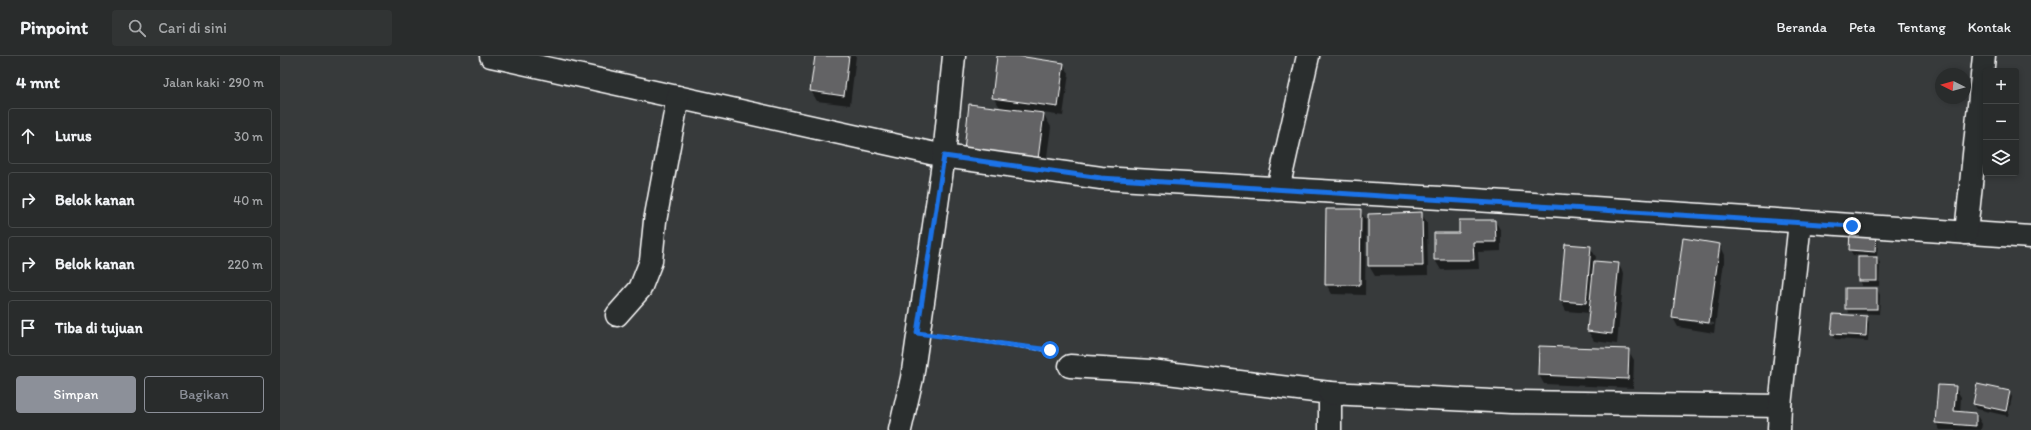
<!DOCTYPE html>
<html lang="id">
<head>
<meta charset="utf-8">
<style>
	:root { --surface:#292c2c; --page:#313434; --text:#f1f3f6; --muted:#a5a7a9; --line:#454848; --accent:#8c9099 }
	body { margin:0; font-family:Itim,sans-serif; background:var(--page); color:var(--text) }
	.controls { position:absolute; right:12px; top:12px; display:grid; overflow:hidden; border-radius:4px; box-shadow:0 2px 6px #0003 }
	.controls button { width:36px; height:36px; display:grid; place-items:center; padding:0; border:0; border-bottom:1px solid var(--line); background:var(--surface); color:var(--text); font:20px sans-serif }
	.compass { position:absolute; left:1655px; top:12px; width:36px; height:36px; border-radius:50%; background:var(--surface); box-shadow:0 2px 6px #0003; rotate:275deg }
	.stop { position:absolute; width:12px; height:12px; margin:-9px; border:3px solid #1a73e8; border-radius:50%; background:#fff }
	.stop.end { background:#1a73e8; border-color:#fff; box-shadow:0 1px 4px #0008 }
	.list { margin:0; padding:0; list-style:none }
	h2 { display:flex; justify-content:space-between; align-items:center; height:52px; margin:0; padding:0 16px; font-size:17px }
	h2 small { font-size:13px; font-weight:400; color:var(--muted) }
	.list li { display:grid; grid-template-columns:26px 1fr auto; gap:12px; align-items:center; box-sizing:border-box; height:56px; margin:0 8px 8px; padding:0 8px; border:1px solid var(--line); border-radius:4px }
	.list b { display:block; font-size:15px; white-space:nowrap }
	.list em { font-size:13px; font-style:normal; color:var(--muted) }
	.actions { display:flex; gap:8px; padding:12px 16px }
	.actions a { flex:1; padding:9px 0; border:1px solid var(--accent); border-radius:4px; text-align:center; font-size:14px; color:var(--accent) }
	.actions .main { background:var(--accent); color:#fff }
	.icon { flex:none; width:22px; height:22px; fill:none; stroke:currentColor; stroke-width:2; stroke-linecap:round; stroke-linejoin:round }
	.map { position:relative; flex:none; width:1751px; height:374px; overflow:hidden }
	header { display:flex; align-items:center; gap:24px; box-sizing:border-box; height:56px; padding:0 20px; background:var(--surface); border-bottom:1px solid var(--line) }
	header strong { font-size:19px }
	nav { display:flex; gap:22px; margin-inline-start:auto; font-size:14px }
	.search { width:280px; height:36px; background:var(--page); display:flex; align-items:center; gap:10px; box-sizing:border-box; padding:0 14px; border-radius:4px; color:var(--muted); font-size:15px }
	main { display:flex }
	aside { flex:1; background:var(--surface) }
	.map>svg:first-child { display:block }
	.shadow { fill:#0007; fill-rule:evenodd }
	.building { fill:#636465; stroke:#fff }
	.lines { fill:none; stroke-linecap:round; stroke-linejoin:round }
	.minor-casing { stroke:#fff; stroke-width:25 }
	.path { stroke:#fff; stroke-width:2.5; stroke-dasharray:4 3; stroke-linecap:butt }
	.minor { stroke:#2a2d2e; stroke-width:22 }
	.route { stroke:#1a73e8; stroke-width:5 }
</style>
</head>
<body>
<header>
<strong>Pinpoint</strong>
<div class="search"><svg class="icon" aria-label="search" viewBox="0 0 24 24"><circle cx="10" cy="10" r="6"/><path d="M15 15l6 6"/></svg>Cari di sini</div>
<nav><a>Beranda</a><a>Peta</a><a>Tentang</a><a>Kontak</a></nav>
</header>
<main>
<aside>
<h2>4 mnt<small>Jalan kaki · 290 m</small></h2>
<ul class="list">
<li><svg class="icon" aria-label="ahead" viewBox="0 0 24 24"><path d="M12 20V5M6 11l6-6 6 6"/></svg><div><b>Lurus</b></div><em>30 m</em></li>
<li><svg class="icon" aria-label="right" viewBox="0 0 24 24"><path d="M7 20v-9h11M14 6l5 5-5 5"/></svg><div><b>Belok kanan</b></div><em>40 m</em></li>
<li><svg class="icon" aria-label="right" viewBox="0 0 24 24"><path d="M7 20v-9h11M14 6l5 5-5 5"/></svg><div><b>Belok kanan</b></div><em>220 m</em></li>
<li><svg class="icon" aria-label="arrive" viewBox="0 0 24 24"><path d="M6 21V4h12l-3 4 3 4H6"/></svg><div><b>Tiba di tujuan</b></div></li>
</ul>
<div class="actions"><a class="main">Simpan</a><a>Bagikan</a></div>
</aside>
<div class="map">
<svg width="1751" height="374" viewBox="0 0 1751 374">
	<rect width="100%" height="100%" fill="#373a3b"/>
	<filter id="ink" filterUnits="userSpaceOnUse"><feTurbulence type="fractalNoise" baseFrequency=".025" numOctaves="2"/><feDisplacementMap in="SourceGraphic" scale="8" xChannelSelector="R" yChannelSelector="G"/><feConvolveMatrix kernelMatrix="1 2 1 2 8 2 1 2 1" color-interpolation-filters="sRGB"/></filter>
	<g filter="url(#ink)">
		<g class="shadow">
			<path d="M536,0h40l-6,49 -33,-4 -6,-10z"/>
			<path d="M718,0l65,8 6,9 -6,43 -20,-3 8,14 -6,44 -52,-74z"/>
			<path d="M1080,154l6,10 -1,75 -33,-1 -6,-10z"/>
			<path d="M1141,157l6,10 1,52 -53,1 -6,-10v-51z"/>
			<path d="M1215,165l6,10v20l-23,1 1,17 -38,1 -6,-10 25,-26z"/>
			<path d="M1596,178l2,5 -1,17 -24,-1 -3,-5z"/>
			<path d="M1440,189l5,10 -11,78 -36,-6 -5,-9zM1398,262l36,5v2l-36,-5z"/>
			<path d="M1310,191l6,10 -1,5 23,2 6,10 -7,70 -23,-3 -6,-10 2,-18 -24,-2 -5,-10z"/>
			<path d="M1597,202l3,5 -1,23h-17l-3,-5z"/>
			<path d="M1597,233l3,6 -1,19 -30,-1 -3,-5z"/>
			<path d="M1586,261l3,5 -1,19 -33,-2 -3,-5z"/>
			<path d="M1348,294l6,10 -1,28 -89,-4 -5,-9z"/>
			<path d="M1659,330l16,1 6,10 -1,16 16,1 6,10 -1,6h-41l-4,-7z"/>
			<path d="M1729,336l3,5 -4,19 -31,-7 -3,-5z"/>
		</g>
		<g class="building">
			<path d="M535,0h34l-5,40 -34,-5z"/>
			<path d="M717,0h21l46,7 -6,44 -66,-9z"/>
			<path d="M689,48l75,9 -6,46 -74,-9z"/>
			<path d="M1046,153h35l-1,76h-35z"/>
			<path d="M1142,156l1,54h-55v-52z"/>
			<path d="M1179,164h36l1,22h-23l1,18h-40v-27h25z"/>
			<path d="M1570,175l26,2 -1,19 -26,-2z"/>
			<path d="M1403,182l37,6 -11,79 -37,-5z"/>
			<path d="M1285,188l26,2 -5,57 -26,-2z"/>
			<rect x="1578" y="201" width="19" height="24"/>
			<path d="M1314,205l25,2 -7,71 -25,-3z"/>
			<rect x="1565" y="232" width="32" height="21"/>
			<path d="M1553,258l34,2 -1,20 -35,-2z"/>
			<path d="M1259,290l90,3 -1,30 -90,-4z"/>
			<path d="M1697,328l33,7 -4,20 -33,-7z"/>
			<path d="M1658,329l18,1 -2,25 22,2v13l-41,-3z"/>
		</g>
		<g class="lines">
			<defs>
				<g id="minor">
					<path d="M211,0l453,100 157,22 374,22 556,37"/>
					<path d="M998,133l30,-133"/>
					<path d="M1686,177l18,-177"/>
					<path d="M337,259l23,-26 11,-28 4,-40 23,-124"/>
					<path d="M790,310l81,5 179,22v37"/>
					<path d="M1050,337l181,9 269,4"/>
					<path d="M620,374l12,-52 32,-222 10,-100"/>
					<path d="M1499,374l1,-24 20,-184"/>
				</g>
			</defs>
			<use href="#minor" class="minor-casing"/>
			<path class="path" d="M664,280l107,15"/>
			<use href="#minor" class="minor"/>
		</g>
	</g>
	<g class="lines" filter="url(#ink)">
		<path class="route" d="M770,294l-133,-17 27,-177 157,22 751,48"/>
	</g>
</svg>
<div class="controls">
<button>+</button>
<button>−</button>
<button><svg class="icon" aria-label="layers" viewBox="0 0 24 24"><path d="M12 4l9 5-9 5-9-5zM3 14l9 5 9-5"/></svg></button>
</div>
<svg class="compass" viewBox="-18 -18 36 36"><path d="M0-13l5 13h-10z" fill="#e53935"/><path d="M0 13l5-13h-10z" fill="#a5a7a9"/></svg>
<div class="stop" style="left:770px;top:294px"></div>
<div class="stop end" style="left:1572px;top:170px"></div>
</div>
</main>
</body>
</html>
